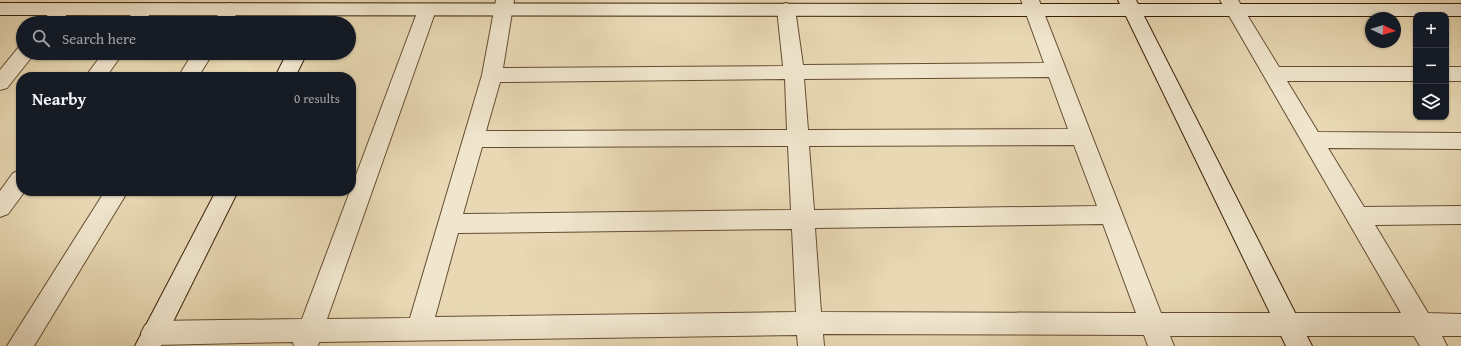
<!DOCTYPE html>
<html lang="en">
<head>
<meta charset="utf-8">
<style>
	:root { --surface:#171b24; --page:#20242c; --text:#f1f3f6; --muted:#9ea1a6; --line:#363941 }
	body { margin:0; font-family:"Gentium Book Plus",serif; background:var(--page); color:var(--text) }
	.controls { position:absolute; right:12px; top:12px; display:grid; overflow:hidden; border-radius:8px; box-shadow:0 1px 3px #0004 }
	.controls button { width:36px; height:36px; display:grid; place-items:center; padding:0; border:0; border-bottom:1px solid var(--line); background:var(--surface); color:var(--text); font:20px sans-serif }
	.compass { position:absolute; left:1365px; top:12px; width:36px; height:36px; border-radius:50%; background:var(--surface); box-shadow:0 1px 3px #0004; rotate:94deg }
	.list { margin:0; padding:0; list-style:none }
	h2 { display:flex; justify-content:space-between; align-items:center; height:52px; margin:0; padding:0 16px; font-size:17px }
	h2 small { font-size:13px; font-weight:400; color:var(--muted) }
	.icon { flex:none; width:22px; height:22px; fill:none; stroke:currentColor; stroke-width:2; stroke-linecap:round; stroke-linejoin:round }
	.map { position:relative; flex:none; width:1461px; height:346px; overflow:hidden }
	.search { position:absolute; background:var(--surface); box-shadow:0 1px 3px #0004; left:16px; top:16px; width:340px; height:44px; display:flex; align-items:center; gap:10px; box-sizing:border-box; padding:0 14px; border-radius:22px; color:var(--muted); font-size:15px }
	.panel { position:absolute; background:var(--surface); box-shadow:0 1px 3px #0004; left:16px; top:72px; width:340px; height:124px; border-radius:16px }
	.map>svg:first-child { display:block }
	.lines { fill:none; stroke-linecap:round; stroke-linejoin:round }
	.street-casing { stroke:#664d31; stroke-width:2 }
	.secondary-casing { stroke:#3a1e05; stroke-width:2 }
	.street { fill:#f0e6ce; fill-rule:evenodd }
	.secondary { fill:#f0e6ce; fill-rule:evenodd }
</style>
</head>
<body>
<div class="map">
<svg width="1461" height="346" viewBox="0 0 1461 346">
	<rect width="100%" height="100%" fill="#e8d9b4"/>
	<filter id="stains"><feTurbulence type="fractalNoise" baseFrequency=".005" numOctaves="4"/><feColorMatrix values="0 0 0 0 .2 0 0 0 0 .09 0 0 0 0 .02 0 0 0 .5 -.17"/></filter>
	<radialGradient id="worn" r=".72"><stop offset=".6" stop-color="#630" stop-opacity="0"/><stop offset="1" stop-color="#630" stop-opacity=".3"/></radialGradient>
	<g class="lines">
		<defs>
			<g id="street">
				<path d="M496,0h18l-11,68 280,-2 -6,-57 3,-4 6,-2 6,2 3,4 8,56 241,-2 -23,-63h18l122,313h240l-181,-313h18l41,67h137v14h-129l31,51 143,1v16l-133,-1 36,59 97,-1v18l-86,1 53,88 33,1v22h-19l5,10h-27l-6,-10h-244l4,10h-26l-4,-11 -321,-1 1,12h-26l-1,-11 -478,7 -1,4h-24l-1,-4 -139,3 -9,-4 -4,-8 4,-8 9,-4 148,-2 116,-309 3,-4 6,-2 6,2 3,4 -109,309 83,-1 72,-243zM1049,77l19,52 -260,1 -4,-51zM785,79l2,51 -301,1 14,-49zM1074,145l23,61 -283,4 -5,-64zM788,146l3,64 -328,4 19,-67zM1103,224l33,89 -315,-1 -6,-84zM792,229l4,83 -361,5 23,-84z"/>
				<path d="M62,3l6,2 3,4 -11,14h-19l15,-18z"/>
				<path d="M144,3l6,2 3,4 -9,14h-19l13,-18z"/>
				<path d="M230,3l6,2 3,4 -8,14h-18l11,-18z"/>
				<path d="M23,47v6h12l-28,35 -7,2v-20l18,-22z"/>
				<path d="M103,53h20l-17,24h-21z"/>
				<path d="M193,53h20l-15,24h-20z"/>
				<rect x="1446" y="67" width="15" height="14"/>
				<path d="M21,170v21h4l-17,23 -8,3v-26l13,-18z"/>
				<path d="M105,191h23l-94,155h-27z"/>
			</g>
			<g id="secondary">
				<path d="M1118,0h18l2,4h323v12h-317l168,330h-26l-160,-330 -1126,-1v-12l1120,1z"/>
				<path d="M287,53h20l-12,24h-20z"/>
				<path d="M216,191h22l-77,155h-26z"/>
			</g>
		</defs>
		<use href="#street" class="street-casing"/>
		<use href="#secondary" class="secondary-casing"/>
		<use href="#street" class="street"/>
		<use href="#secondary" class="secondary"/>
	</g>
	<rect width="100%" height="100%" filter="url(#stains)"/>
	<rect width="100%" height="100%" fill="url(#worn)"/>
</svg>
<div class="controls">
<button>+</button>
<button>−</button>
<button><svg class="icon" aria-label="layers" viewBox="0 0 24 24"><path d="M12 4l9 5-9 5-9-5zM3 14l9 5 9-5"/></svg></button>
</div>
<svg class="compass" viewBox="-18 -18 36 36"><path d="M0-13l5 13h-10z" fill="#e53935"/><path d="M0 13l5-13h-10z" fill="#9ea1a6"/></svg>
<div class="search"><svg class="icon" aria-label="search" viewBox="0 0 24 24"><circle cx="10" cy="10" r="6"/><path d="M15 15l6 6"/></svg>Search here</div>
<section class="panel">
<h2>Nearby<small>0 results</small></h2>
<ul class="list">
</ul>
</section>
</div>
</body>
</html>
